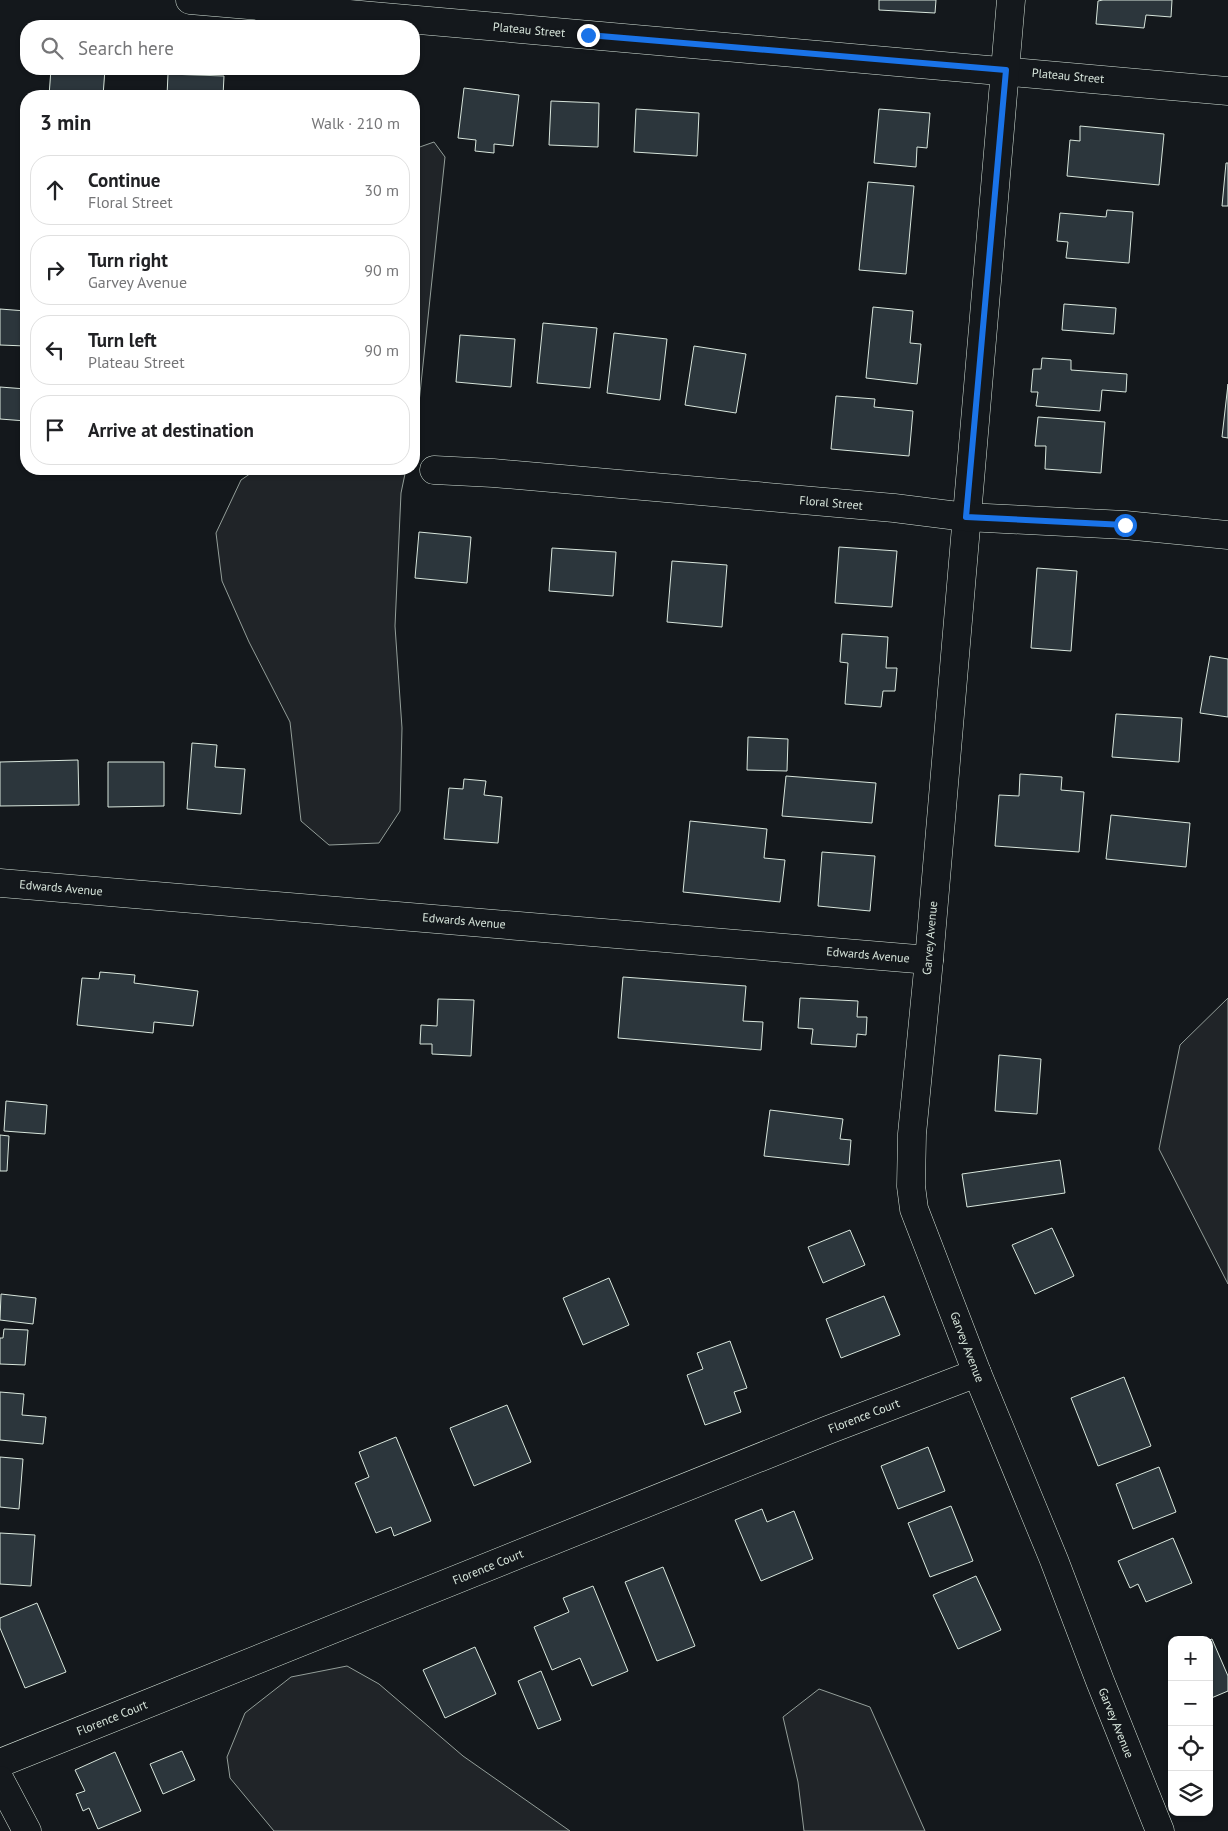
<!DOCTYPE html>
<html lang="en">
<head>
<meta charset="utf-8">
<style>
	:root { --surface:#fff; --page:#f2f2f2; --text:#202124; --muted:#757577; --line:#e0e0e0 }
	body { margin:0; font-family:"PT Sans",sans-serif; background:var(--page); color:var(--text) }
	.controls { position:absolute; right:15px; bottom:15px; display:grid; overflow:hidden; border-radius:10px; box-shadow:0 1px 4px #0004 }
	.controls button { width:45px; height:45px; display:grid; place-items:center; padding:0; border:0; border-bottom:1px solid var(--line); background:var(--surface); color:var(--text); font:25px sans-serif }
	.stop { position:absolute; width:15px; height:15px; margin:-11px; border:4px solid #1a73e8; border-radius:50%; background:#fff }
	.stop.end { background:#1a73e8; border-color:#fff; box-shadow:0 1px 5px #0008 }
	.list { margin:0; padding:0; list-style:none }
	h2 { display:flex; justify-content:space-between; align-items:center; height:65px; margin:0; padding:0 20px; font-size:21px }
	h2 small { font-size:16px; font-weight:400; color:var(--muted) }
	.list li { display:grid; grid-template-columns:32px 1fr auto; gap:15px; align-items:center; box-sizing:border-box; height:70px; margin:0 10px 10px; padding:0 10px; border:1px solid var(--line); border-radius:20px }
	.list b { display:block; font-size:19px; white-space:nowrap }
	.list p { margin:0; font-size:16px; white-space:nowrap; color:var(--muted) }
	.list em { font-size:16px; font-style:normal; color:var(--muted) }
	.icon { flex:none; width:28px; height:28px; fill:none; stroke:currentColor; stroke-width:2; stroke-linecap:round; stroke-linejoin:round }
	.map { position:relative; flex:none; width:1228px; height:1831px; overflow:hidden }
	.search { position:absolute; background:var(--surface); box-shadow:0 1px 4px #0004; left:20px; top:20px; width:400px; height:55px; display:flex; align-items:center; gap:12px; box-sizing:border-box; padding:0 18px; border-radius:20px; color:var(--muted); font-size:19px }
	.panel { position:absolute; background:var(--surface); box-shadow:0 1px 4px #0004; left:20px; top:90px; width:400px; height:385px; border-radius:20px }
	.map>svg:first-child { display:block }
	.green { fill:#202428; stroke:#939e99 }
	.building { fill:#2c363c; stroke:#d8e6dc }
	.lines { fill:none; stroke-linecap:round; stroke-linejoin:round }
	.minor-casing { stroke:#d8e6dc; stroke-width:29 }
	.minor { stroke:#14181c; stroke-width:28 }
	.route { stroke:#1a73e8; stroke-width:6 }
	.labels { text-anchor:middle; stroke-width:4; stroke-linejoin:round; paint-order:stroke }
	.street-label { font-size:12px; fill:#d8e6dc; stroke:#14181c }
</style>
</head>
<body>
<div class="map">
<svg width="1228" height="1831" viewBox="0 0 1228 1831">
	<rect width="100%" height="100%" fill="#14181c"/>
	<g class="green">
		<path d="M434,142l11,15 -27,255 -4,20v-283z"/>
		<path d="M257,469h149l-5,24 -6,133 7,102 -2,83 -21,32 -50,2 -28,-24 -11,-99 -41,-80 -27,-61 -6,-48 25,-53z"/>
		<path d="M1228,998v286l-69,-135 21,-104z"/>
		<path d="M347,1666l32,18 84,72 107,75h-296l-44,-53 -3,-21 18,-44 46,-36z"/>
		<path d="M819,1689l51,18 55,124h-121l-6,-49 -15,-65z"/>
	</g>
	<g class="building">
		<path d="M879,0h57l-1,13 -56,-3z"/>
		<path d="M1103,0h69l-1,17 -25,-2 -2,13 -48,-4 2,-23z"/>
		<path d="M51,69h54l-2,27h-54z"/>
		<path d="M168,74l56,2 -1,20h-56z"/>
		<path d="M464,88l55,7 -6,51 -19,-2v9l-19,-2 1,-11 -18,-2z"/>
		<path d="M551,101l48,2 -1,44 -49,-2z"/>
		<path d="M636,109l63,4 -2,43 -63,-4z"/>
		<path d="M879,109l51,4 -3,35 -10,-1 -1,20 -42,-4z"/>
		<path d="M1080,126l84,8 -5,51 -92,-9 3,-36 10,1z"/>
		<path d="M1226,163h2v43h-6z"/>
		<path d="M868,182l46,4 -8,88 -47,-4z"/>
		<path d="M1107,210l26,2 -4,51 -63,-5 2,-16 -11,-1 3,-28 46,4z"/>
		<path d="M1064,304l52,4 -2,26 -52,-4z"/>
		<path d="M873,307l40,4 -3,32 11,1 -4,40 -51,-6z"/>
		<path d="M0,309l26,2v35l-26,-1z"/>
		<path d="M543,323l54,5 -7,60 -53,-5z"/>
		<path d="M614,333l53,6 -7,61 -53,-7z"/>
		<path d="M460,335l55,4 -4,48 -55,-5z"/>
		<path d="M694,346l52,8 -10,59 -51,-8z"/>
		<path d="M1042,358l29,2v10l56,4 -1,18 -24,-2 -2,21 -64,-5 2,-14h-7l2,-23h8z"/>
		<path d="M1228,384v54l-6,-1z"/>
		<path d="M0,387l26,2v32l-26,-2z"/>
		<path d="M836,396l39,3 -1,8 39,4 -4,45 -78,-7z"/>
		<path d="M1038,417l67,5 -4,51 -56,-4 1,-23h-11z"/>
		<path d="M419,532l52,5 -4,46 -52,-5z"/>
		<path d="M839,547l58,4 -5,56 -57,-4z"/>
		<path d="M552,548l64,4 -3,44 -64,-5z"/>
		<path d="M672,561l55,4 -5,62 -55,-5z"/>
		<path d="M1037,568l40,3 -6,80 -40,-3z"/>
		<path d="M842,634l46,3 -2,31h11l-2,23h-12l-2,16 -36,-3 3,-41 -8,-1z"/>
		<path d="M1210,656l18,3v58l-28,-4z"/>
		<path d="M1116,714l66,4 -3,44 -67,-5z"/>
		<path d="M748,737l40,2 -1,32 -40,-1z"/>
		<path d="M192,743l25,2 -2,22 30,2 -4,45 -54,-5z"/>
		<path d="M78,760l1,45 -79,1v-44z"/>
		<path d="M108,762h56v44l-56,1z"/>
		<path d="M1020,774l42,3 -1,13 23,2 -5,60 -84,-6 4,-51 20,1z"/>
		<path d="M786,776l90,7 -4,40 -90,-7z"/>
		<path d="M464,779l22,2 -2,14 18,2 -4,46 -54,-4 5,-51 14,1z"/>
		<path d="M1111,815l79,8 -4,44 -80,-8z"/>
		<path d="M690,821l77,8 -3,29 21,2 -5,42 -97,-10z"/>
		<path d="M822,852l53,4 -5,55 -52,-5z"/>
		<path d="M100,972l35,3 -1,8 64,8 -5,35 -39,-4 -1,11 -76,-8 5,-47 17,1z"/>
		<path d="M623,977l123,9 -3,35 20,1 -2,28 -143,-12z"/>
		<path d="M800,998l58,3 -1,16h10l-1,18 -9,-1 -1,13 -45,-3 2,-15 -15,-1z"/>
		<path d="M438,999l36,1 -3,56 -39,-2v-10h-12l1,-19 16,1z"/>
		<path d="M999,1055l42,4 -4,55 -42,-3z"/>
		<path d="M6,1101l41,4 -2,29 -41,-3z"/>
		<path d="M770,1110l73,9 -3,20 11,1 -2,25 -85,-9z"/>
		<path d="M0,1135l9,1 -2,35h-7z"/>
		<path d="M1060,1160l5,33 -98,14 -5,-33z"/>
		<path d="M1052,1228l22,48 -39,18 -23,-49z"/>
		<path d="M850,1230l15,35 -42,18 -15,-36z"/>
		<path d="M609,1278l20,47 -46,20 -20,-47z"/>
		<path d="M1,1294l35,4 -3,26 -33,-4z"/>
		<path d="M884,1296l16,39 -59,23 -15,-39z"/>
		<path d="M4,1329l24,1 -3,35 -25,-1v-26h3z"/>
		<path d="M730,1341l17,47 -13,4 7,20 -36,13 -18,-50 16,-6 -6,-16z"/>
		<path d="M1124,1377l27,69 -53,20 -27,-68z"/>
		<path d="M0,1392l24,2 -2,21 24,2 -3,27 -43,-4z"/>
		<path d="M507,1405l24,57 -57,24 -24,-58z"/>
		<path d="M396,1437l35,84 -37,15 -3,-9 -15,6 -21,-50 14,-6 -10,-25z"/>
		<path d="M928,1447l17,44 -47,18 -17,-43z"/>
		<path d="M0,1457l23,2 -4,50 -19,-2z"/>
		<path d="M1159,1467l17,45 -43,17 -17,-45z"/>
		<path d="M951,1506l22,55 -43,16 -22,-54z"/>
		<path d="M762,1509l5,13 27,-11 19,48 -52,22 -26,-61z"/>
		<path d="M0,1533l35,2 -4,51 -31,-2z"/>
		<path d="M1173,1538l19,45 -46,19 -8,-18 -8,4 -12,-27z"/>
		<path d="M663,1567l32,79 -38,15 -32,-79z"/>
		<path d="M976,1576l25,54 -43,19 -25,-54z"/>
		<path d="M593,1586l35,85 -36,15 -12,-28 -28,12 -18,-43 35,-15 -6,-14z"/>
		<path d="M37,1603l29,69 -41,16 -25,-60v-10z"/>
		<path d="M1212,1639l16,37v15l-19,8v-59z"/>
		<path d="M475,1647l21,47 -51,24 -22,-48z"/>
		<path d="M541,1671l20,49 -23,9 -20,-48z"/>
		<path d="M182,1751l13,29 -32,14 -13,-30z"/>
		<path d="M115,1752l26,59 -43,18 -9,-21 -6,3 -7,-17 9,-3 -10,-21z"/>
	</g>
	<g class="lines">
		<defs>
			<g id="minor">
				<path d="M190,0l1038,91"/>
				<path d="M1011,0l-82,960 -17,174 -1,52 3,23 63,164 77,187 46,121 60,150"/>
				<path d="M434,470l59,3 401,35 72,9 159,8 103,10"/>
				<path d="M0,883l929,77"/>
				<path d="M0,1763l828,-333 149,-57"/>
				<path d="M0,1780l27,51"/>
			</g>
		</defs>
		<use href="#minor" class="minor-casing"/>
		<use href="#minor" class="minor"/>
	</g>
	<g class="lines">
		<path class="route" d="M588,35l418,35 -40,447 159,8"/>
	</g>
	<g class="labels">
		<g class="street-label">
			<text transform="translate(529 30) rotate(5)" y="4">Plateau Street</text>
			<text transform="translate(1068 76) rotate(5)" y="4">Plateau Street</text>
			<text transform="translate(831 503) rotate(5)" y="4">Floral Street</text>
			<text transform="translate(61 888) rotate(5)" y="4">Edwards Avenue</text>
			<text transform="translate(464 921) rotate(5)" y="4">Edwards Avenue</text>
			<text transform="translate(930 938) rotate(-85)" y="4">Garvey Avenue</text>
			<text transform="translate(868 955) rotate(5)" y="4">Edwards Avenue</text>
			<text transform="translate(967 1347) rotate(69)" y="4">Garvey Avenue</text>
			<text transform="translate(864 1416) rotate(-21)" y="4">Florence Court</text>
			<text transform="translate(488 1567) rotate(-22)" y="4">Florence Court</text>
			<text transform="translate(112 1718) rotate(-22)" y="4">Florence Court</text>
			<text transform="translate(1116 1723) rotate(68)" y="4">Garvey Avenue</text>
		</g>
	</g>
</svg>
<div class="controls">
<button>+</button>
<button>−</button>
<button><svg class="icon" aria-label="locate" viewBox="0 0 24 24"><circle cx="12" cy="12" r="6"/><path d="M12 2v4M12 18v4M2 12h4M18 12h4"/></svg></button>
<button><svg class="icon" aria-label="layers" viewBox="0 0 24 24"><path d="M12 4l9 5-9 5-9-5zM3 14l9 5 9-5"/></svg></button>
</div>
<div class="stop" style="left:1125px;top:525px"></div>
<div class="stop end" style="left:588px;top:35px"></div>
<div class="search"><svg class="icon" aria-label="search" viewBox="0 0 24 24"><circle cx="10" cy="10" r="6"/><path d="M15 15l6 6"/></svg>Search here</div>
<section class="panel">
<h2>3 min<small>Walk · 210 m</small></h2>
<ul class="list">
<li><svg class="icon" aria-label="ahead" viewBox="0 0 24 24"><path d="M12 20V5M6 11l6-6 6 6"/></svg><div><b>Continue</b><p>Floral Street</p></div><em>30 m</em></li>
<li><svg class="icon" aria-label="right" viewBox="0 0 24 24"><path d="M7 20v-9h11M14 6l5 5-5 5"/></svg><div><b>Turn right</b><p>Garvey Avenue</p></div><em>90 m</em></li>
<li><svg class="icon" aria-label="left" viewBox="0 0 24 24"><path d="M17 20v-9H6M10 6l-5 5 5 5"/></svg><div><b>Turn left</b><p>Plateau Street</p></div><em>90 m</em></li>
<li><svg class="icon" aria-label="arrive" viewBox="0 0 24 24"><path d="M6 21V4h12l-3 4 3 4H6"/></svg><div><b>Arrive at destination</b></div></li>
</ul>
</section>
</div>
</body>
</html>
